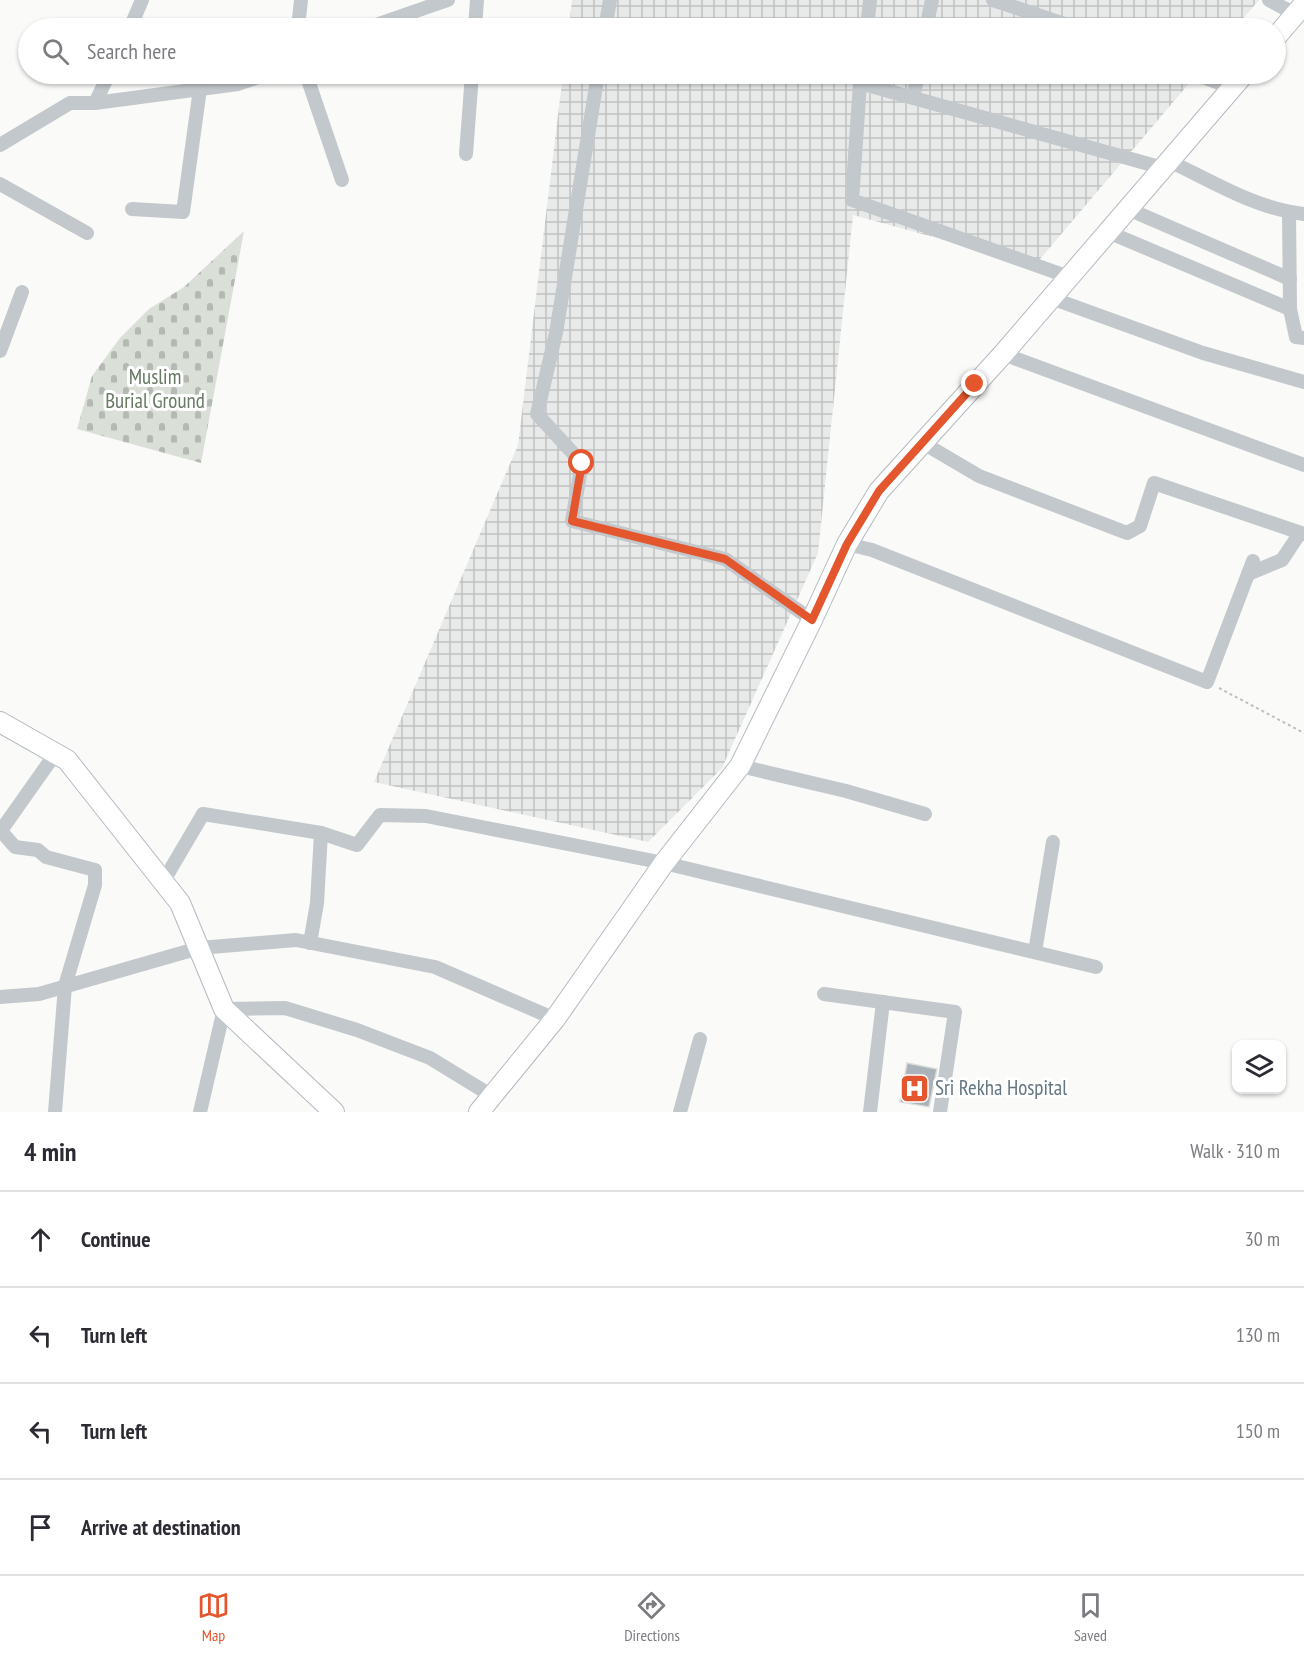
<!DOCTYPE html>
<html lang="en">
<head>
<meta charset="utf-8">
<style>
	:root { --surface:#fff; --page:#f2f2f3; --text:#2b2b33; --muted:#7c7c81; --line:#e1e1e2; --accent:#e4572e }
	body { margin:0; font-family:"PT Sans Narrow",sans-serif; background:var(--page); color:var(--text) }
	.controls { position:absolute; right:18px; bottom:18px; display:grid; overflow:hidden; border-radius:12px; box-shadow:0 2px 4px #0004 }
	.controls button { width:54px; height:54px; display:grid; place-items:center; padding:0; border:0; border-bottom:2px solid var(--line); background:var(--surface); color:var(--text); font:30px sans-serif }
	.stop { position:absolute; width:18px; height:18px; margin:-14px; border:4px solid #e4572e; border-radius:50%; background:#fff }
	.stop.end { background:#e4572e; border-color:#fff; box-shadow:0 2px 6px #0008 }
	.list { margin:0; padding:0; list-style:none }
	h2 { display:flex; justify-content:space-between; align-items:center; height:78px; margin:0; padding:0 24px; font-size:26px }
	h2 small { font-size:20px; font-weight:400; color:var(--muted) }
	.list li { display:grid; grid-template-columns:39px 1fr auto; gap:18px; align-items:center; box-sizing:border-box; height:96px; padding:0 24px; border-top:2px solid var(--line) }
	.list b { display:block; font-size:22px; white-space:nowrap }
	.list em { font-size:20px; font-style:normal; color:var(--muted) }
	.icon { flex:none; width:33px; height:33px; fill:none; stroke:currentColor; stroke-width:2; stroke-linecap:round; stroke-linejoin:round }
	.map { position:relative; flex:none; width:1304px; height:1112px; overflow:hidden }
	.search { position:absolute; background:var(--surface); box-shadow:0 2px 4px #0004; left:18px; right:18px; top:18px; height:66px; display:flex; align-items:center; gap:15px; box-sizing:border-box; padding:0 21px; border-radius:33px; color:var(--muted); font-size:22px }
	.sheet { height:462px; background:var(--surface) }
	nav { display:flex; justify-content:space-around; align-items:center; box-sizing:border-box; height:84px; border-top:2px solid var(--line); background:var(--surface); font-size:16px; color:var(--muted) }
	nav a { display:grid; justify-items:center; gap:3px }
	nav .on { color:var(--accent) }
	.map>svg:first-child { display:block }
	.industrial { fill:url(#industrial-grid) }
	.cemetery { fill:url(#cemetery-stones) }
	.building { fill:#aab3b9; stroke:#dcdcda; stroke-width:1.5 }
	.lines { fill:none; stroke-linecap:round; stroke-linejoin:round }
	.secondary-casing { stroke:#b3babf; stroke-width:22 }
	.path { stroke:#bbbfc2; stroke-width:2; stroke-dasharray:3 3; stroke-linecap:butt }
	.minor { stroke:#c3c8cc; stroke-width:14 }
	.secondary { stroke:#fff; stroke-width:20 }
	.route { stroke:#e4572e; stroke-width:8 }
	.labels { text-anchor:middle; stroke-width:6; stroke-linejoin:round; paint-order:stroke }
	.park-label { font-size:21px; fill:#687a64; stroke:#fff }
	.poi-label { font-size:21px; fill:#657683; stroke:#fff; text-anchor:start }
</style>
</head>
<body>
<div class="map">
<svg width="1304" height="1112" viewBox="0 0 1304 1112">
	<defs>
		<pattern id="industrial-grid" width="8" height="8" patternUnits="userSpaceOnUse" patternTransform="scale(1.5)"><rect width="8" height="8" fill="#e8e9e9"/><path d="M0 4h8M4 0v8" fill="none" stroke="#c0c1c2"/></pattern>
		<pattern id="cemetery-stones" width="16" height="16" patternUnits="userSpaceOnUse" patternTransform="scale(1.5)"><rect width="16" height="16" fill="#dadfd7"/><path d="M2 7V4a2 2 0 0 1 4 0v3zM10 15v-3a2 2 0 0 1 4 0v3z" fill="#b4b9b4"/></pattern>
	</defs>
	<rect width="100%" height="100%" fill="#fafaf8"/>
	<g class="industrial">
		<path d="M572,0h687l-24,28h-666z"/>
		<path d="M563,74h634l-162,191 -182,-50 -35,338 -96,215 -74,74 -274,-60 144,-337z"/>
	</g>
	<path class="cemetery" d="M244,231l-43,232 -124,-34 15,-53 28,-38 29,-29 35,-22z"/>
	<path class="building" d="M907,1063l30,6 -8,38 -29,-5z"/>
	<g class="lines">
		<defs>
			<g id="secondary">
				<path d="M1276,37l28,-33"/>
				<path d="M0,722l67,38 113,143 44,106 110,103"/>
				<path d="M479,1112l76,-93 109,-156 76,-97 72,-146 35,-76 32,-53 124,-137 241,-280"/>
			</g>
		</defs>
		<use href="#secondary" class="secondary-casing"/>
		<path class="path" d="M1219,688l85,45"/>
		<g class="minor">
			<path d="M993,0l83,28"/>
			<path d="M1269,0l26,14"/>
			<path d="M130,28l12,-28"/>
			<path d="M298,28l3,-28"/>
			<path d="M367,28l81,-28"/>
			<path d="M475,28l2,-28"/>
			<path d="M605,28l5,-28"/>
			<path d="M867,28l3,-28"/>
			<path d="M926,28l6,-28"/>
			<path d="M306,74l36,106"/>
			<path d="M598,74l-42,259 -19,81 45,49 -10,58 153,38 87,61"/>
			<path d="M1195,74l37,14"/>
			<path d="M861,76l-1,7 303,85"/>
			<path d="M860,83l-8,117 217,77"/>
			<path d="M913,98l5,-24"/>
			<path d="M95,103l14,-29"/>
			<path d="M0,145l70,-42h25l143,-19 29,-10"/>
			<path d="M466,154l6,-80"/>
			<path d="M1169,161c43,20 87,48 135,53"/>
			<path d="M0,184l87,49"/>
			<path d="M132,209l51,3 17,-123"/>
			<path d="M1128,209l162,70"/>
			<path d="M1289,212l1,97 6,28 8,1"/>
			<path d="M1108,232l182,77"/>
			<path d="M1051,298l152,55 101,29"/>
			<path d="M0,351l22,-59"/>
			<path d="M1003,354l301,111"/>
			<path d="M923,443l56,33 148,57 13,-7 14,-43 150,51"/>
			<path d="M847,544l25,6 335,132 46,-121"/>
			<path d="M1248,574l34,-14 18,-27"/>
			<path d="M740,766l106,25 79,23"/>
			<path d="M1,831l14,16 23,3 8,7 49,13v15l-30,101 -10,126"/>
			<path d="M0,832l55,-78"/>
			<path d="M163,882l40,-68 118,19 36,12 23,-30 46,1 238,47 432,104"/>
			<path d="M310,943l7,-40 4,-70"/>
			<path d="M1035,952l18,-110"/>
			<path d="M824,994l131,18 -15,100"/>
			<path d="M0,997l39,-3 160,-46 97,-8 139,27 120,52"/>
			<path d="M200,1112l24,-103 61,-1 72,22 73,28 62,38"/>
			<path d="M680,1112l20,-73"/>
			<path d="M870,1112l13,-110"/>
		</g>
		<use href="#secondary" class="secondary"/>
	</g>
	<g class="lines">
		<path class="route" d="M582,463l-10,58 153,38 87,61 35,-76 32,-53 96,-107"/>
	</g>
	<defs>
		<symbol id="hospital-square" viewBox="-11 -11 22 22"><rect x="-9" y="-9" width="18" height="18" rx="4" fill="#e4572e" stroke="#fff"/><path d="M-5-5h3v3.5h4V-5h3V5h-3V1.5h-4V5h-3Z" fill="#fff"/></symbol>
	</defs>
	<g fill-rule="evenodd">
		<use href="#hospital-square" x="898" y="1072" width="33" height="33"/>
	</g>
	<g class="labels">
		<g class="park-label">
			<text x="155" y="384">Muslim<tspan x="155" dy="24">Burial Ground</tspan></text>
		</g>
		<g class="poi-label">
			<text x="935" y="1095">Sri Rekha Hospital</text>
		</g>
	</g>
</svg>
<div class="controls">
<button><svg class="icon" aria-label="layers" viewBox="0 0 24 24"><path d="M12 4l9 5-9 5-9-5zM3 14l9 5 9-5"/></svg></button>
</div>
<div class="stop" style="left:582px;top:463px"></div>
<div class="stop end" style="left:975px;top:384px"></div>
<div class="search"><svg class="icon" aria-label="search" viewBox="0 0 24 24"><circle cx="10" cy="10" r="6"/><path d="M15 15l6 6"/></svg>Search here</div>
</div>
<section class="sheet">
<h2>4 min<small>Walk · 310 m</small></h2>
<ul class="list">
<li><svg class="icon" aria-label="ahead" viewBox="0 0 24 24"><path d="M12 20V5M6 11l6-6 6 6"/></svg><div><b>Continue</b></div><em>30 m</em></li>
<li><svg class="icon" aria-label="left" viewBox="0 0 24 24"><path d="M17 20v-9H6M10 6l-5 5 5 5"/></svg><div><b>Turn left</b></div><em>130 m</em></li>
<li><svg class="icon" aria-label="left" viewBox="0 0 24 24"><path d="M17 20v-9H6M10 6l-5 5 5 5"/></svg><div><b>Turn left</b></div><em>150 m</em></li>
<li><svg class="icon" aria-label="arrive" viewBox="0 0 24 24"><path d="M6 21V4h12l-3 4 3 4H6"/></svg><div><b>Arrive at destination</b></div></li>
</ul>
</section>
<nav>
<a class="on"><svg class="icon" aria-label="map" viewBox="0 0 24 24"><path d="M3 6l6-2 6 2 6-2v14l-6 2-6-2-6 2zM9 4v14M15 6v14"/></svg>Map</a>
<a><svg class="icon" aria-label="directions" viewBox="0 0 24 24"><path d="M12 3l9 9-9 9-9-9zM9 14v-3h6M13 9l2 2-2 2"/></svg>Directions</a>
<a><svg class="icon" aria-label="saved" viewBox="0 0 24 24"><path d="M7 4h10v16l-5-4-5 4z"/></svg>Saved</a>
</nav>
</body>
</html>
